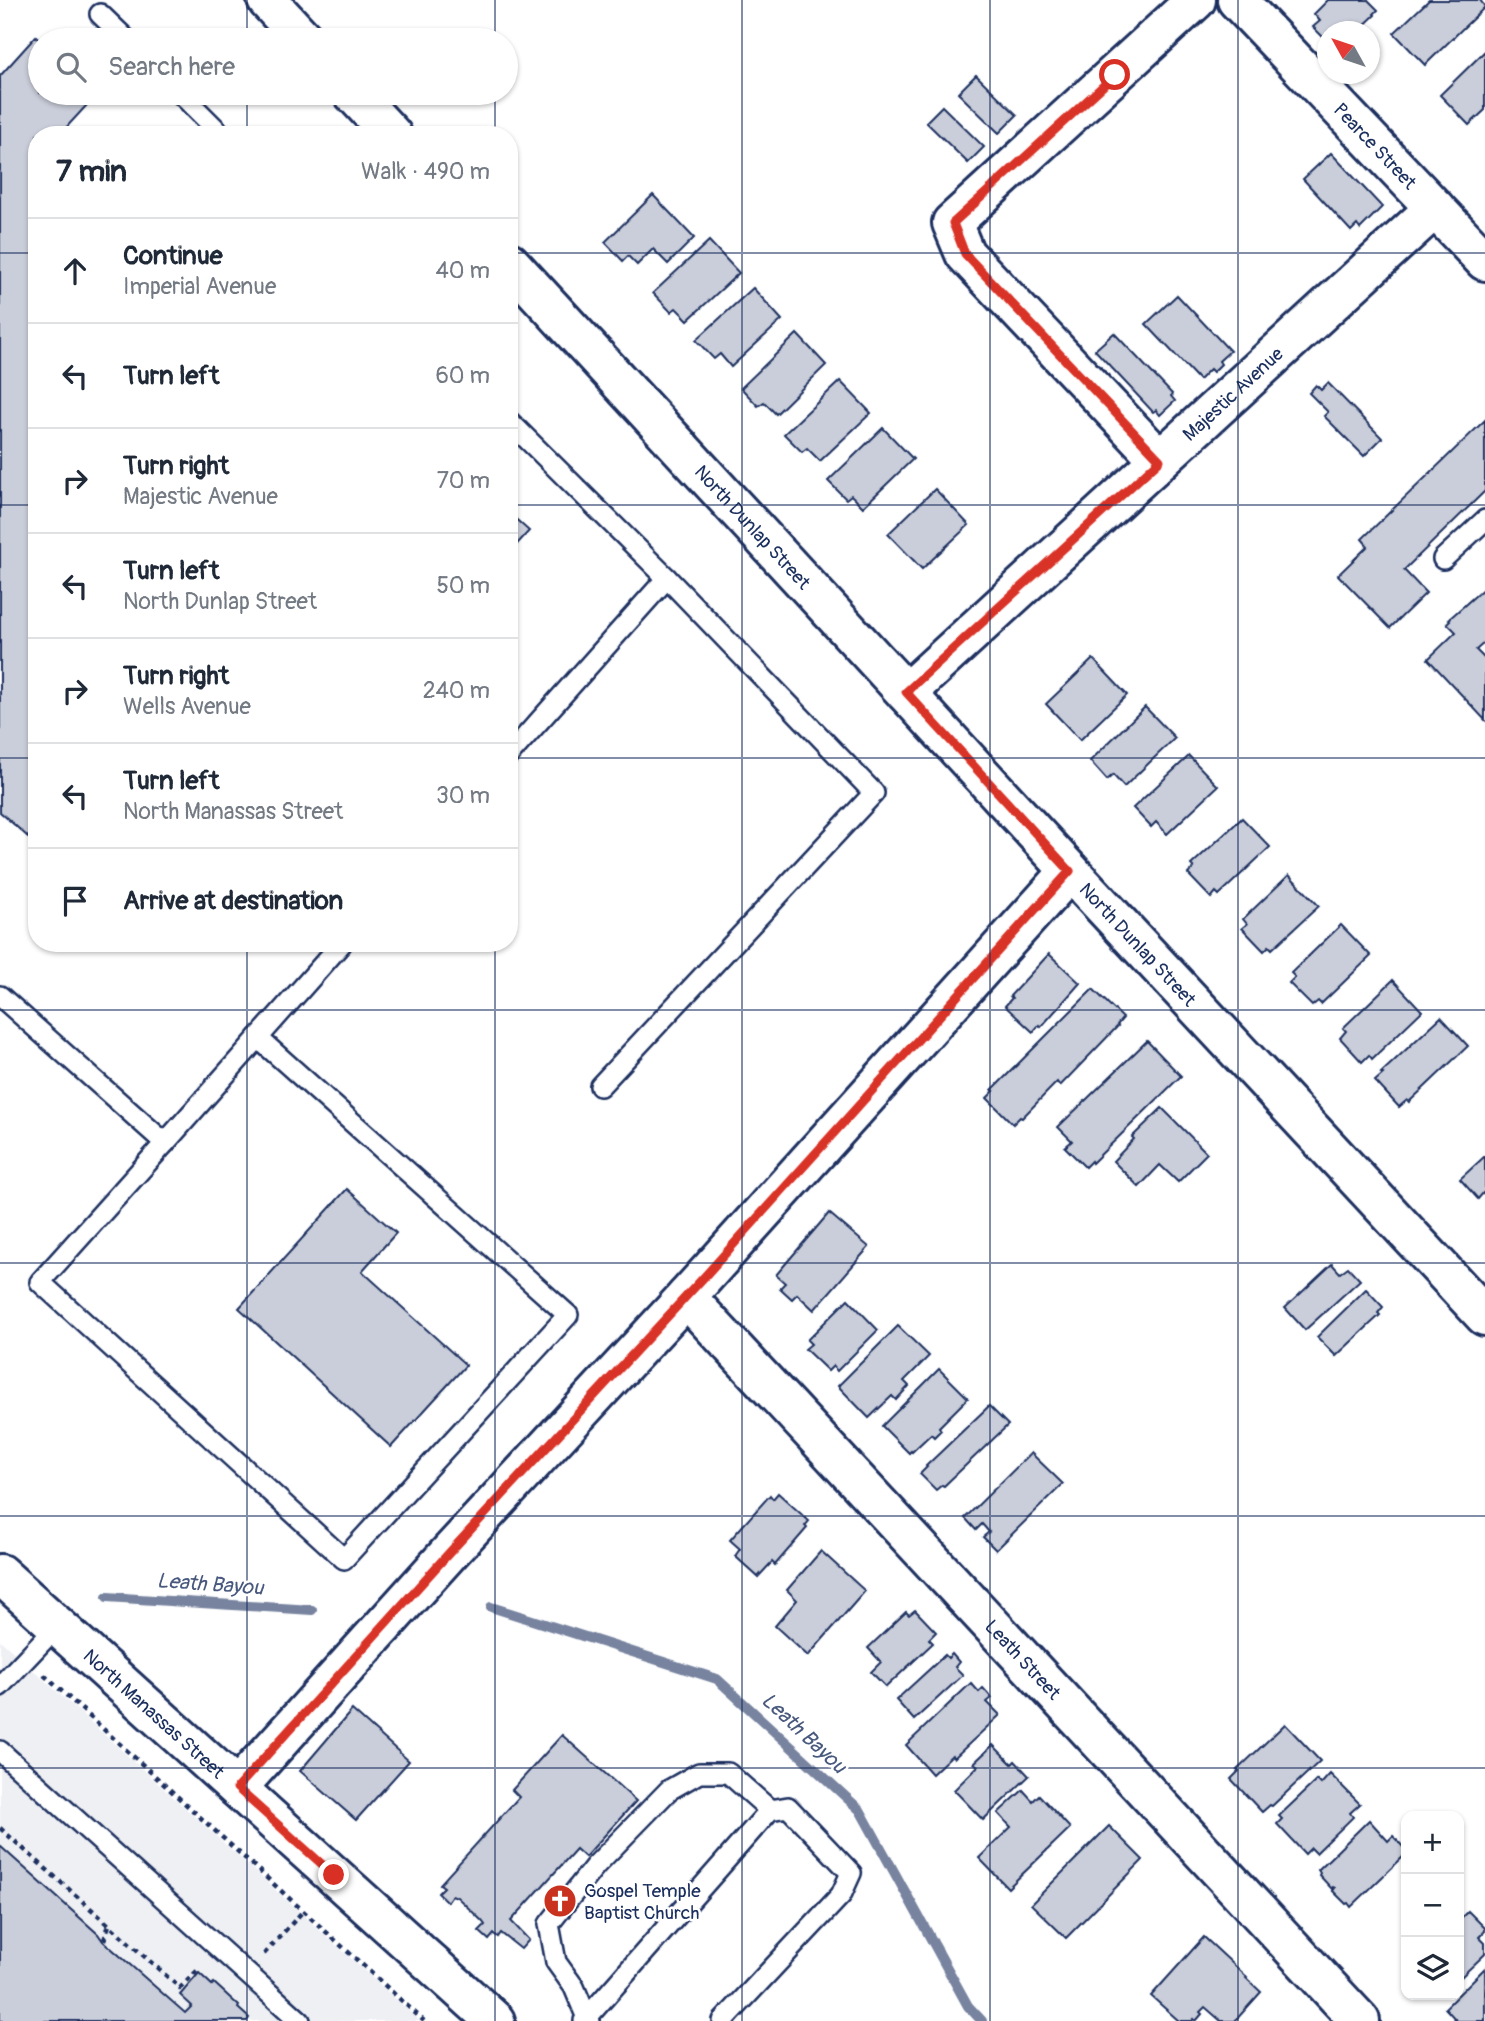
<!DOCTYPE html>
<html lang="en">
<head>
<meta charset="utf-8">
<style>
	:root { --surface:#fff; --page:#f6f6f7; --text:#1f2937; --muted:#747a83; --line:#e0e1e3 }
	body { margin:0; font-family:Pangolin,sans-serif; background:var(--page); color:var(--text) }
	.controls { position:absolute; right:21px; bottom:21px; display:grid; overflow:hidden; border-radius:14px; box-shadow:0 2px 5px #0004 }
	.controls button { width:63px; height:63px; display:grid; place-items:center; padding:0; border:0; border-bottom:2px solid var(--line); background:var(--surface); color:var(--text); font:35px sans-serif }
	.compass { position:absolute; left:1317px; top:21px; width:63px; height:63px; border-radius:50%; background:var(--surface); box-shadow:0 2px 5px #0004; rotate:310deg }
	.stop { position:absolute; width:21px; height:21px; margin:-16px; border:5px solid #d93025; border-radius:50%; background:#fff }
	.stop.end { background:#d93025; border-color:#fff; box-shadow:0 2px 7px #0008 }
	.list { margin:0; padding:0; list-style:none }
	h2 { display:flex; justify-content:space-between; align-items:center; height:91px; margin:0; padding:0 28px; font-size:30px }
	h2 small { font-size:23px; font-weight:400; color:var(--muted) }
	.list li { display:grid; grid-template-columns:46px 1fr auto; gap:21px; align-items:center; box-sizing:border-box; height:105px; padding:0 28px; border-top:2px solid var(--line) }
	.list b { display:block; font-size:26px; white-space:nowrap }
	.list p { margin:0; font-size:23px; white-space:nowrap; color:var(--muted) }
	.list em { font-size:23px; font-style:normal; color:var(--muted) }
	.icon { flex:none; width:38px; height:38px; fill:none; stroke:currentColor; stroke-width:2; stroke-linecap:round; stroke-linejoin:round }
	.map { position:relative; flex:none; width:1485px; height:2021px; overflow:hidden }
	.search { position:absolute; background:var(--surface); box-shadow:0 2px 5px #0004; left:28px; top:28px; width:490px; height:77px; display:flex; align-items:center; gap:18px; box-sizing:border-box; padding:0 24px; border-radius:38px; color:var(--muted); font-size:26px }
	.panel { position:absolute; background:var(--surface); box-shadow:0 2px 5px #0004; left:28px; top:126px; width:490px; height:826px; border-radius:28px }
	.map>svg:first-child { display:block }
	.built { fill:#eff0f4 }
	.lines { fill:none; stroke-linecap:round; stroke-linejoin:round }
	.stream { stroke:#77839f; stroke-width:10 }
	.building { fill:#caceda; stroke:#1b2f5e; stroke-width:2 }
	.lane-casing { stroke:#1b2f5e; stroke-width:24 }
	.street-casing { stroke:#1b2f5e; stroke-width:44 }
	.secondary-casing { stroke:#1b2f5e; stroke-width:44 }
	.path { stroke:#1b2f5e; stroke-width:4.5; stroke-dasharray:5 5; stroke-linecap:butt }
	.lane { stroke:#fff; stroke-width:19 }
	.street { stroke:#fff; stroke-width:38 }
	.secondary { stroke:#fff; stroke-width:38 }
	.route { stroke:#d93025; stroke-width:9 }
	.grid { fill:none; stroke:#1b2f5e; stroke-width:2; stroke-opacity:0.55 }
	.labels { text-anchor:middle; stroke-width:5; stroke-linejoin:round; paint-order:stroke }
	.street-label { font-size:19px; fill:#1b2f5e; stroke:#fff }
	.poi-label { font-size:19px; fill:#1b2f5e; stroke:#fff; text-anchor:start }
	.water-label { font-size:21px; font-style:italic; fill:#49597e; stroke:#fff }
</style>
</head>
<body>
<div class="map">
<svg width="1485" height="2021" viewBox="0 0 1485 2021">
	<rect width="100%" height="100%" fill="#fff"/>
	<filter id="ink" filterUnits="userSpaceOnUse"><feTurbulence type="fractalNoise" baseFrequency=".0143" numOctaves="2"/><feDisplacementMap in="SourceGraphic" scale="14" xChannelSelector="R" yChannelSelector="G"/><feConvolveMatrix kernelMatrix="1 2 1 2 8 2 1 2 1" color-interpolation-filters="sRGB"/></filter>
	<g filter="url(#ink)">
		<path class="built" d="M0,1640l420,381h-420z"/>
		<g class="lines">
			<g class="stream">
				<path d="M107,1597l205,13"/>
				<path d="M491,1607l226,72 143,131 108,196 14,15"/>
			</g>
		</g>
		<g class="building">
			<path d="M1328,0h40l10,10 -4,4 1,1 -18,17h-29v10l-15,-15 7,-6 -6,-7z"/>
			<path d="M1429,0h51l5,7 -60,58 -31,-32z"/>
			<path d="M36,36l4,4v53h58l-35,38 4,4h-30v710l-37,-33v-736z"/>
			<path d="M1485,51v59l-16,15 -29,-30z"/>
			<path d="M976,75l41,40 -18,18 -41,-40z"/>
			<path d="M942,106l42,41 -16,16 -42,-41z"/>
			<path d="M1331,153l51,54 -22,22 -3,-4 -6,6 -48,-52z"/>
			<path d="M653,195l41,43 -26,26 -15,-15 -16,16 -9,-9 -5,5 -18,-19z"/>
			<path d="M709,241l30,32 -51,47 -12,-12 -5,4 -18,-19z"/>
			<path d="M753,288l29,32 -51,47 -11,-13 -6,5 -18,-19z"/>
			<path d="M1177,295l53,56 -11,10 2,3 -8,8 -3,-3 -11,11 -53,-56z"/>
			<path d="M1114,333l58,61 -1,2 4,5 -15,14 -4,-5 -3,2 -58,-62z"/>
			<path d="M797,334l29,31 -50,49 -12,-12 -6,4 -17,-18z"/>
			<path d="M840,381l31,32 -51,48 -13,-13 -5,4 -18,-18z"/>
			<path d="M1328,383l54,55 -18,18 -40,-40 4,-4 -19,-19 7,-8 5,5z"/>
			<path d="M1485,420v71l-81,79 22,23 -36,35 -52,-53 30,-29 -6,-7z"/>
			<path d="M883,428l30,31 -50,48 -12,-12 -5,4 -18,-18z"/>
			<path d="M935,489l34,36 -47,44 -34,-35z"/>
			<path d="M509,513l20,18 -20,22z"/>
			<path d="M1485,587v55l-9,8 9,9v61l-57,-61 28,-27 -9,-9 3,-3 -1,-1z"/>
			<path d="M1093,659l34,36 -47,45 -34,-36z"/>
			<path d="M1145,707l30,31 -51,49 -11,-12 -6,5 -17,-19z"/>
			<path d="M1189,756l29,30 -51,48 -11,-12 -5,5 -18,-19z"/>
			<path d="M1242,818l28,29 -51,48 -3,-3 -5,6 -23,-24 6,-6 -3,-3z"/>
			<path d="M1289,875l30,31 -47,43 -3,-3 -5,5 -22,-23 5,-4 -4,-5z"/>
			<path d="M1341,925l30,31 -50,48 -3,-3 -6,5 -23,-23 6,-6 -4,-4z"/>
			<path d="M1049,954l31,29 -39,44 -2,-2 -6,7 -28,-26 7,-8 -2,-2z"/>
			<path d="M1393,980l29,31 -50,48 -3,-4 -7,7 -22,-24 6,-7 -3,-3z"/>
			<path d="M1093,989l30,29 -6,7 1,1 -58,60 -3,-4 -35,36 -2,-1 -7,7 -26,-26 7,-7 -2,-1z"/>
			<path d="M1441,1017l27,29 -59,56 -2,-2 -8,7 -24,-26 8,-7 -2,-1z"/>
			<path d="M1147,1041l34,35 -89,87 -1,-2 -6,6 -20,-20 7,-6 -14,-14z"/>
			<path d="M1162,1108l45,45 -29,29 -18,-17 -21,22 -26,-26 21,-22 -2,-2z"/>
			<path d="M1485,1156v39l-2,-2 -5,6 -18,-20z"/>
			<path d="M347,1189l49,44 -34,38 104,94 -75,82 -152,-139z"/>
			<path d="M829,1213l40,34 -55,63 -17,-16 -5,5 -12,-11 5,-5 -9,-8z"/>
			<path d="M1332,1264l8,9 8,-6 12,13 -55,50 -20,-22z"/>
			<path d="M1366,1289l17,18 -5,6 2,2 -44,41 -19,-19z"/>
			<path d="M848,1299l30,31 -41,41 -4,-5 -5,5 -23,-22 6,-5 -4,-4z"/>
			<path d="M898,1326l31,30 -25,25 5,5 -13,14 -4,-4 -23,22 -31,-32z"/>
			<path d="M939,1369l29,29 -29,29 2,3 -7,7 -3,-3 -19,18 -1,-1 -2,2 -27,-27z"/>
			<path d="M989,1406l19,19 -64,61 -2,-1 -6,5 -16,-16 7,-7 -1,-1z"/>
			<path d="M1031,1453l32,31 -67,66 -13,-13 6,-5 -7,-8 -6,6 -11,-12z"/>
			<path d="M778,1493l31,28 -4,5 2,2 -32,37 -3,-3 -14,15 -23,-21 5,-7 -10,-9 40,-45 3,4z"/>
			<path d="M821,1551l44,40 -57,65 -33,-30 22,-26 -10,-10z"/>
			<path d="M915,1610l21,22 -7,7 4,4 -47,44 -15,-15 10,-10 -13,-14 38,-36 3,3z"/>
			<path d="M952,1654l7,8 -4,5 8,8 -49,45 -18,-20 49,-45 3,3z"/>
			<path d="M971,1683l8,9 4,-4 9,10 -5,4 13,13 -46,43 -2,-3 -20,19 -26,-29z"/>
			<path d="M352,1710l57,51 -53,59 -56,-49z"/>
			<path d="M1285,1724l35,37 -48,45 -2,-1 -8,7 -31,-33 8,-8 -2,-1z"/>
			<path d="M562,1735l74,66 -51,56 -9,-8 -65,72 18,19 -8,9 -20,-16 -3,4 -4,-3 -5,6 -10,-9 6,-6 -3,-4 -25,-24 -5,-2 -5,7 -9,-9 6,-6 -4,-3 79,-87 -7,-7z"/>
			<path d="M993,1745l19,19 3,-3 14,15 -46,44 -29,-30 24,-24 -4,-3z"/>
			<path d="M1330,1774l30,30 -10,9 3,4 -37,36 -5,-5 -6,6 -28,-30 5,-5 -3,-3 38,-36 4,4z"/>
			<path d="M1023,1790l10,11 6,-6 31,33 -62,60 -29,-30 32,-31 -13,-14z"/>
			<path d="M1369,1820l19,21 5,-5 13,14v4l-55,53 -3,-4 -2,1 -13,-13 2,-3 -2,-1 -1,2 -13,-14 1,-2 -2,-3z"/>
			<path d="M1109,1826l34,34 -77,78 -35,-34z"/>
			<path d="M0,1846l98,88 5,7 82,72 7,-7 -12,-11 19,-22 13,12 2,-2 25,23 -1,2 11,10 -2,3h-247z"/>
			<path d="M1468,1911l17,17v3l-6,6 6,6v11l-26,25v-59z"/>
			<path d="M1204,1937l43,40 -1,1 15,14 -26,29h-14l-16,-14 -5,5 2,2 -6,7 -2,-2 -2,2h-13l-28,-25z"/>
			<path d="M1485,1968v53h-28l-12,-13z"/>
		</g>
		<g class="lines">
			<defs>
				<g id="lane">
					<path d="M100,14l27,26"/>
					<path d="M180,93l42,42"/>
					<path d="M509,421l158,157 -158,177"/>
					<path d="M1443,559l42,-39"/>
					<path d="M0,996l165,147 177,-200"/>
					<path d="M600,1086l274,-293 -207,-215"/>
					<path d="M165,1143l-125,139 304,277 224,-244 -310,-277"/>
					<path d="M0,1686l57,-60"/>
					<path d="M0,1751l300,270"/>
					<path d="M584,2021l186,-211 18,-3 63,66 -10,22 -118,126"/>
					<path d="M590,2021l-3,-3 -13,-31 -18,-25 -7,-38 46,-58 74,-76 30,-17h29l42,37"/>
				</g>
				<g id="street">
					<path d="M267,0l37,40"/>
					<path id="s1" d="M1237,0l248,261"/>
					<path d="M353,93l39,42"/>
					<path id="s2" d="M509,262l561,609 415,445"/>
					<path d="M1160,460l-195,-206 -13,-31 244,-223"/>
					<path id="s3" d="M906,693l529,-485"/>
					<path id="s4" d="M686,1297l674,724"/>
					<path d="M237,1788l212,-235 237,-256 384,-426"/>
				</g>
				<g id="secondary">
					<path id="s5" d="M0,1574l495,447"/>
				</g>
			</defs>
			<use href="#lane" class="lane-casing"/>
			<use href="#street" class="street-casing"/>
			<use href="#secondary" class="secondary-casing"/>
			<g class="path">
				<path d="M44,1675l380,346"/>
				<path d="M0,1828l180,160 19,-19 2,1"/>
				<path d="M104,1940l5,-15"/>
				<path d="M264,1954l40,-44"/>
			</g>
			<use href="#lane" class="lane"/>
			<use href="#street" class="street"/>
			<use href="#secondary" class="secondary"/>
		</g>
	</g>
	<g class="lines" filter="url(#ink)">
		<path class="route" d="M334,1875l-97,-87 212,-235 256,-277 365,-405 -164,-179 254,-232 -195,-206 -12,-31 162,-148"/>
	</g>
	<path class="grid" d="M247,0v40M495,0v40M742,0v2021M990,0v2021M1238,0v2021M247,93v42M495,93v42M0,253h37M509,253h976M0,505h37M509,505h976M0,758h37M509,758h976M247,943v1078M495,943v1078M0,1010h1485M0,1263h1485M0,1516h1485M0,1768h1485"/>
	<defs>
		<symbol id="church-disc" viewBox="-11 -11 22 22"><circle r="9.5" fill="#c8321e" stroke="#fff"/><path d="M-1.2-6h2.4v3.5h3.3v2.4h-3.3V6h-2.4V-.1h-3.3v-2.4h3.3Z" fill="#fff"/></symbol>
	</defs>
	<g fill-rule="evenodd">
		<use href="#church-disc" x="541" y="1882" width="38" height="38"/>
	</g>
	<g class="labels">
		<g class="street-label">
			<text dy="7" stroke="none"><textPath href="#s1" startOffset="201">Pearce Street</textPath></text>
			<text dy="7" stroke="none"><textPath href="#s3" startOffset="443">Majestic Avenue</textPath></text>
			<text dy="7" stroke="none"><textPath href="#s2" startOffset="360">North Dunlap Street</textPath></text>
			<text dy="7" stroke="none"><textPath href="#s2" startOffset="928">North Dunlap Street</textPath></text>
			<text dy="7" stroke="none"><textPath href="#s4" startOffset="495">Leath Street</textPath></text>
			<text dy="7" stroke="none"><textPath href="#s5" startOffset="208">North Manassas Street</textPath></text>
		</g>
		<g class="poi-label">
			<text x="584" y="1897">Gospel Temple<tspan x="584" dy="22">Baptist Church</tspan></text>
		</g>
		<g class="water-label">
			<text transform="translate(210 1584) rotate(4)" y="7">Leath Bayou</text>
			<text transform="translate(804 1733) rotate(43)" y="7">Leath Bayou</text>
		</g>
	</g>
</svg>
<div class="controls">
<button>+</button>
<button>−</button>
<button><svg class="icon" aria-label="layers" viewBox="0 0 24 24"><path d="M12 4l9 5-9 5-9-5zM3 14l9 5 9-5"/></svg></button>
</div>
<svg class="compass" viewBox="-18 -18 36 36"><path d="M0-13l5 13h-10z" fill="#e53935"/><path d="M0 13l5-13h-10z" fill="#747a83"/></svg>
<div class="stop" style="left:1115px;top:75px"></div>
<div class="stop end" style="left:334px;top:1875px"></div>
<div class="search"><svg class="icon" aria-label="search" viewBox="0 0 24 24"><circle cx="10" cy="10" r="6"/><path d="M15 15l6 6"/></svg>Search here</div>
<section class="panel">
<h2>7 min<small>Walk · 490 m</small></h2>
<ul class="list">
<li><svg class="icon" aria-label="ahead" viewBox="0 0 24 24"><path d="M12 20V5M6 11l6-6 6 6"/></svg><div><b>Continue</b><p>Imperial Avenue</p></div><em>40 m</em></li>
<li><svg class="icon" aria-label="left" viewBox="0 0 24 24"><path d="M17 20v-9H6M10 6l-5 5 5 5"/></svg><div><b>Turn left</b></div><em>60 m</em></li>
<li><svg class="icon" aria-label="right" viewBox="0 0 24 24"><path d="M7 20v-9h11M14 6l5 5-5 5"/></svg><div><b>Turn right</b><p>Majestic Avenue</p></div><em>70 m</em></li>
<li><svg class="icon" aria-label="left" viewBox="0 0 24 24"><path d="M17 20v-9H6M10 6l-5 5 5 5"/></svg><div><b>Turn left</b><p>North Dunlap Street</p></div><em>50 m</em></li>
<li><svg class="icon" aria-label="right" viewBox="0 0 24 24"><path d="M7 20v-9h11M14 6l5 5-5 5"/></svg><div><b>Turn right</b><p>Wells Avenue</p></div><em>240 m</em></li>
<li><svg class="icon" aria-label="left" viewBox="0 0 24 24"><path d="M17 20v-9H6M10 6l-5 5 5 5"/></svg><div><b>Turn left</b><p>North Manassas Street</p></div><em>30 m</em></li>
<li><svg class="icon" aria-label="arrive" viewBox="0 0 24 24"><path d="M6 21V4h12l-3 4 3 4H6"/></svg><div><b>Arrive at destination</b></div></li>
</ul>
</section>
</div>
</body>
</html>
